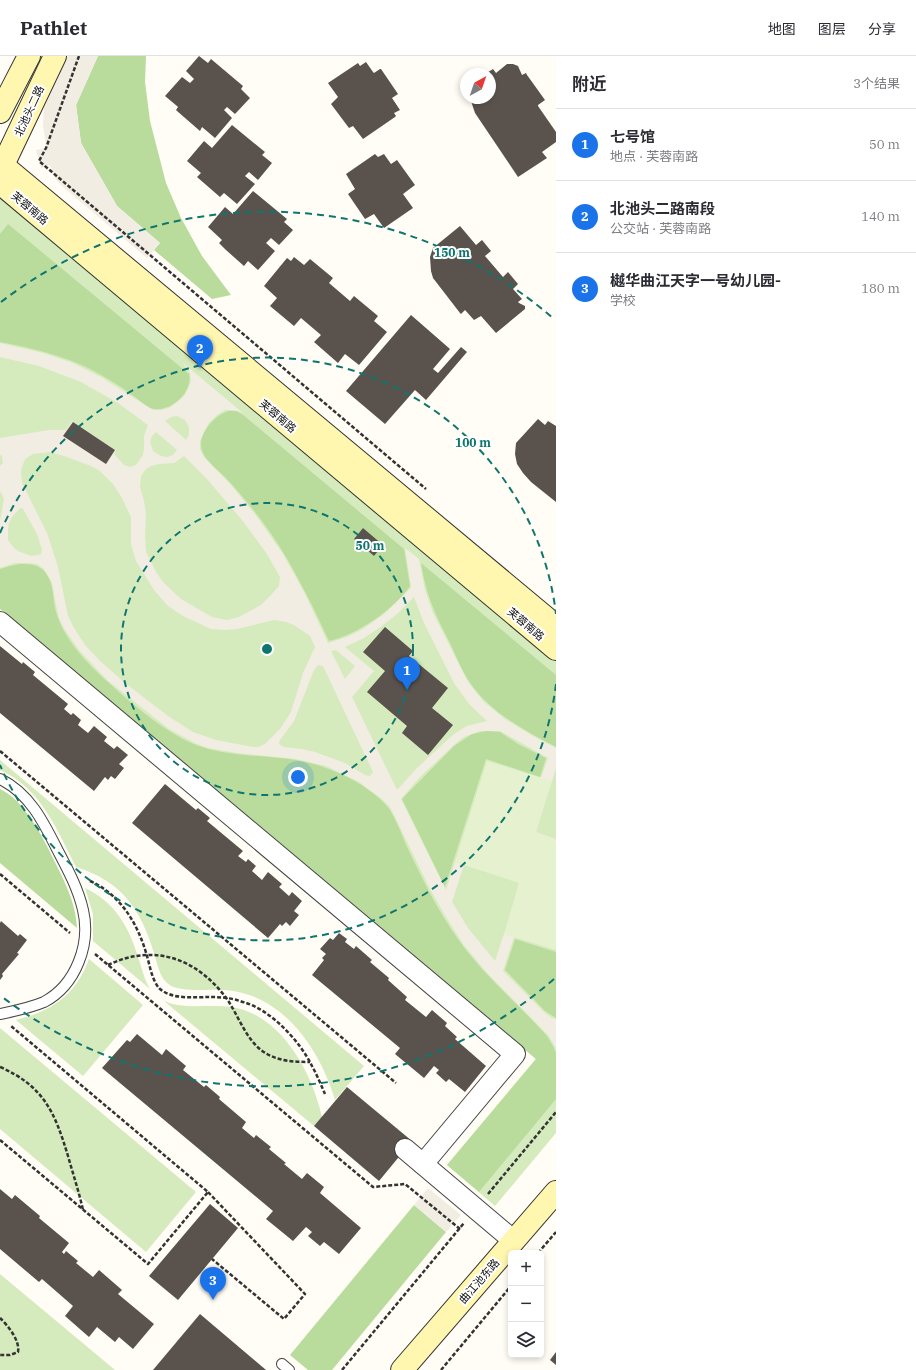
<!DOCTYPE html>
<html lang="zh">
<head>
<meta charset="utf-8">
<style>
	:root { --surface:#fff; --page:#f7f7f7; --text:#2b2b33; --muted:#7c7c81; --line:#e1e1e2; --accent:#1a73e8 }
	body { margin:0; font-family:"IBM Plex Serif","Noto Sans SC",serif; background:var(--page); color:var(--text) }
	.controls { position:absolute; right:12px; bottom:12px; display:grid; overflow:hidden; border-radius:6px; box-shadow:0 2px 6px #0003 }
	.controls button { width:36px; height:36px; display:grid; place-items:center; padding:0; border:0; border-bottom:1px solid var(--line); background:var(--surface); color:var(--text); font:20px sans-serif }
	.compass { position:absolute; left:460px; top:12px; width:36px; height:36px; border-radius:50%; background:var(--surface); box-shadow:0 2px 6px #0003; rotate:40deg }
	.you { position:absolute; left:298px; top:721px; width:14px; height:14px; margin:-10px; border:3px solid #fff; border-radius:50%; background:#1a73e8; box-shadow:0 0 0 6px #1a73e833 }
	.badge { display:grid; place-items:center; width:26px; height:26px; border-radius:50%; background:var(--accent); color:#fff; font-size:13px; font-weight:700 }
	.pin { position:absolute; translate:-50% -33px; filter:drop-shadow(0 1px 2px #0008) }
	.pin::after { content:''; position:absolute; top:21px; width:14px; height:12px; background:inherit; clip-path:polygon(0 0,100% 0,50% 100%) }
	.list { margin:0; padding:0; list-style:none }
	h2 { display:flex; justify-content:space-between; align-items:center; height:52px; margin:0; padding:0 16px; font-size:17px }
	h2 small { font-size:13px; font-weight:400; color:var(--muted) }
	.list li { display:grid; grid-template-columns:26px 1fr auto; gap:12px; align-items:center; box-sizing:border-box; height:72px; padding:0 16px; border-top:1px solid var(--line) }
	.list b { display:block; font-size:15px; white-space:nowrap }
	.list p { margin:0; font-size:13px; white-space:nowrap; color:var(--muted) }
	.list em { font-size:13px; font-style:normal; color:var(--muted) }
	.icon { flex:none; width:22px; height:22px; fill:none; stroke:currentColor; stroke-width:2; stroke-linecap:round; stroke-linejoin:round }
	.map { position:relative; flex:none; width:556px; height:1314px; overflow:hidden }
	header { display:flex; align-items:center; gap:24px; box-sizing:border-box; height:56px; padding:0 20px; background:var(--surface); border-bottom:1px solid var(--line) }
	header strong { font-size:19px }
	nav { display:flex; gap:22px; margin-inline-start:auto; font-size:14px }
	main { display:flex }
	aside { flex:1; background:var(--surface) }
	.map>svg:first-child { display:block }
	.green { fill:#d5ebbd }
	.forest { fill:#b9dc9c; fill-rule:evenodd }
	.pitch { fill:#e6f2cf }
	.plaza { fill:#f1ede2; fill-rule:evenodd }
	.building { fill:#5a524d }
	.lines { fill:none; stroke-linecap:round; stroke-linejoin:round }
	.lane-casing { stroke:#444; stroke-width:12 }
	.street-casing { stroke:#444; stroke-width:22 }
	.secondary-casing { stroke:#333; stroke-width:24 }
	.path { stroke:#333; stroke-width:2.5; stroke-dasharray:4 2; stroke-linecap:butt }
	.lane { stroke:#fff; stroke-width:10 }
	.street { stroke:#fff; stroke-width:20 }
	.secondary { stroke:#fff6b0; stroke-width:22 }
	.ring { fill:none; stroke:#0f766e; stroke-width:2; stroke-dasharray:7 5 }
	.labels { text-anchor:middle; stroke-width:4; stroke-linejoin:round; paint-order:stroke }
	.street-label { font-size:11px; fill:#111; stroke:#fff }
	.centre { fill:#0f766e; stroke:#fff; stroke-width:2 }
	.ring-label { font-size:12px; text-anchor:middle; font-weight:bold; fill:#0f766e; stroke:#fff; stroke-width:4; stroke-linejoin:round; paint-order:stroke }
</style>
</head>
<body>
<header>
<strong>Pathlet</strong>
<nav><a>地图</a><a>图层</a><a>分享</a></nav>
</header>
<main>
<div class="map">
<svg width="556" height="1314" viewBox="0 0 556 1314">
	<rect width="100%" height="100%" fill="#fffdf5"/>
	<g class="green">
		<path d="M0,139l556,462v476l-61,73 -48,-41 89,-106 -536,-450z"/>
		<path d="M0,704l364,306 -29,34c-15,-51 -53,-107 -111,-110 -15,-1 -47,3 -57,-7 -8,-7 -10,-21 -13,-30 -13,-44 -33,-72 -78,-86 -19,-37 -35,-79 -76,-97z"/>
		<path d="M85,832c30,14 44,39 53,69 4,11 6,22 12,32l-57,-48v-27z"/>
		<path d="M89,903l54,46 -60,71 -67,-56c36,-9 60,-25 73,-61z"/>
		<path d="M164,945c21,9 45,3 67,6 50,7 81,65 91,110l-8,9z"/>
		<path d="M0,972l196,164 -50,60 -146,-123z"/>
		<path d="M0,1218l115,96h-115z"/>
	</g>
	<g class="forest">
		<path d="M98,0h48l-1,26 5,39 16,62 15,35 21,38 29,39 -19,4 -58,-49 6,-7 -43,-37 -36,-63 -5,-38z"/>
		<path d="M8,168l181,150c4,18 -17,37 -34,35 -8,0 -16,-10 -23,-14 -13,-10 -27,-18 -42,-26 -28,-14 -59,-21 -90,-27v-108z"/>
		<path d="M229,355h7l6,3 162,135 6,37c-18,25 -52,48 -81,55 -20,-43 -41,-86 -70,-124 -11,-14 -22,-27 -34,-40 -6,-6 -19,-16 -22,-24 -8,-17 11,-38 26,-42zM363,472l20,17 -9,11 -20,-17z"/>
		<path d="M421,507l135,112v72c-32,-17 -67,-35 -87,-66 -8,-12 -13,-25 -19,-38 -15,-29 -24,-48 -29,-80z"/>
		<path d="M20,508c10,0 18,0 25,8 10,11 7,29 12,43 9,27 31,49 52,68 24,22 63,55 93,64 31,10 63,8 94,13 22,4 44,12 64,24 9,6 19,13 26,21 8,8 17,33 22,44 15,31 30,62 50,90 25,36 60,64 89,97l6,10 3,7v46l-77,93 -32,-27 89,-106 -536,-450v-40l10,-3z"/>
		<path d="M487,675l13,1 18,12 28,14 -6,19 -54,-18 -41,128 -43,-88 52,-53 18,-12z"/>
		<path d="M0,733c10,5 18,12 25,22 10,12 17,26 24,39 12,25 27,50 28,78l-77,-65z"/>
		<path d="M515,883l41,13v66l-11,-7 -40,-41z"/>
		<path d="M414,1149l32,27 -114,138h-24l-18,-15z"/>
	</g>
	<path class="pitch" d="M487,705l65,20 -16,51 20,7v111l-52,-16 15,-51 -64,-21z"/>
	<g class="plaza">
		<path d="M68,0h30l-22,49 5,38 36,63 43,37 -13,15 -85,-72 -8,-9 -4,-12 -9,3 -5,-18 10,-2v-3l-3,-19 1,-18z"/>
		<path d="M0,287l43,10 30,10 28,14 52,33h7l9,-2 8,-6 8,-7 6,-13 -1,-9 -7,-10 60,50 -5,-2 -8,-1h-5l-8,5 -8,8 -5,9 -4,9v8l4,8 27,28 24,29 28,40 21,38 24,51 19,-6 16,-8 21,-15 23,-22 4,-5 -6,-39 14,11 6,31 8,23 35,69 16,20 21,17 28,17 23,12v20l-4,13 -11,-3 7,-20 -48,-27h-20l-16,6 -8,6 -37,35 -18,21 45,91 9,-28 9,3 -12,37 16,26 27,33 9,-27 10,3 -11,34 41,41 8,6 4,1v29l-8,-13 -61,-62 -24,-29 -17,-27 -16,-28 -40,-82 -8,-8 -23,-17 -33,-16 -30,-7 -59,-6 -29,-5 -13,-5 -26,-14 -62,-49 -28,-30 -14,-20 -6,-12 -3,-13 -4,-22 -8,-14 -7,-5 -8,-1h-14l-15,5v-47l4,-22 -4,-8v-25l3,-3 -1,-7 -2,-1v-17l49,-8h17l6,-9 44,29 -2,4 10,11 6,2 6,-2 7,-10 1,-6v-13l4,-11 -30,-22 -37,-21 -42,-16 -39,-9zM177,360l8,4 4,7v8l-3,5 -21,-19 6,-4zM72,367l43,27 -9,14 -42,-28zM156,376l21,18 -4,5 -6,2 -6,-1 -8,-5 -3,-9 2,-6zM50,396l14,4 27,10 9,5 13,13 9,14 9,19v27l5,17 18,29 14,16 15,10 28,13 15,1 11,-1 37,-9 12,2 8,3 16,11 5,11 -12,26 -12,39 -11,17 -15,15 -7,3h-5l-37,-7 -23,-8 -25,-16 -43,-33 -25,-22 -15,-16 -11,-17 -6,-12 -10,-49 -11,-34 -25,-50 -1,-13 4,-11 8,-5zM184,400l23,23 35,41 25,34 13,23 -1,9 -8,9 -10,10 -22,12 -12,3 -15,-3 -31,-18 -18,-17 -7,-10 -10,-20 -1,-16 1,-22 -2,-13 -4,-14 1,-11 5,-7 5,-3 8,-2 15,-1zM20,452l3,1 14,25 5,16 -1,4 -3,1 -7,1 -13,-5 -5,-4 -5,-7v-10l1,-7 3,-6zM414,541l10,26 30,60 15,21 18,17 -20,5 -13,8 -37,34 -20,22 -45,-93 22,-26 -29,-24 19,-9 15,-10 17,-13zM336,594l19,16 -10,13 -14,-28zM318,609l5,1 50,106 -3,4 -5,-1 -20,-12 -30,-11 -13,-3 -18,-2 -5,-3 1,-4 14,-19 20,-51z"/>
		<path d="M428,1132l33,27 -15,17 -32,-27z"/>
	</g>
	<g class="building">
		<path d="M199,0l9,7 3,-4 32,27 -2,3 9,9 -15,16 -8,-7 -3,3 8,8 -17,20 -13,-11 -2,4 -23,-20 -1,-1 2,-3 -1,-1 -12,-10 17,-19 8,6 4,-4 -8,-8z"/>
		<path d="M366,6l7,10 1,1 6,-4h1l17,25 -6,4 8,12 -6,3 2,3 -1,1 -32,22 -10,-13 -4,2 -18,-24 7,-7 -10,-14 30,-20 2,3z"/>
		<path d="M507,8h6l5,2 4,9 4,-2 1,2 18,25 -7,5v1l18,26v10l-14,10 5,6 -29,19 -43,-64 -5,-15h20v-24h-5l8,-5 3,4z"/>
		<path d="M232,69l33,27 -3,3 10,8 -14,17 -9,-8 -4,4 10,8 -18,20 -13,-11 -4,4 -23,-20 4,-4 -14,-12 17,-20 8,7z"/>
		<path d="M375,98l3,3 6,-3 7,10 6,-4 18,25 -12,9 10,14 -29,20 -10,-14 -9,5 -17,-25 7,-5 -9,-15z"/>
		<path d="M253,135l34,28 -3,3 9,8 -14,15 -8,-7 -5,5 9,8 -17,19 -10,-9 -4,5 -18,-16 -7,-7 3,-3 -14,-13 17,-20 8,7z"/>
		<path d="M460,170l16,19 6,-5 9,11 -6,5 18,21 5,-5 10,12 -5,5 9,10 -4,3 1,1 6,3v3l-29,24 -15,-17 -7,4 -9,-10 -4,4 -1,-1 -27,-35 -2,-7 -1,-14 3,-9z"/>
		<path d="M294,201l10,8 6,-6 23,19 -4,5 21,18 4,-5 24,20 -4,5 13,11 -28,33 -14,-11 -7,9 -24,-21 7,-7 -20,-17 -7,8 -24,-20 7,-8 -13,-12 23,-28 4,3z"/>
		<path d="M411,259l39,34 -17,20 5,4 23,-26 6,5 -41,48 -11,-10 -30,34 -39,-33z"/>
		<path d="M538,363l7,6 3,-4 8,5v76l-25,-20 -8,-9 -6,-9 -2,-10 1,-11z"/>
		<path d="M73,366l42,28 -9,14 -43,-28z"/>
		<path d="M363,472l20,17 -9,11 -20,-17z"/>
		<path d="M385,571l28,24 -4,5 39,32 -16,20 21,17 -25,30 -26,-22 5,-7 -40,-34 18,-21 -22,-19z"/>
		<path d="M0,590l22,18 1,-2 12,10 -2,3 35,29 -4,5 7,6 2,-2 8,7 -3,5 10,8 6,-7 13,11 -3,4 10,8 3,-3 11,9 -9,9 5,4 -9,11 -4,-3 -3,4 -3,-3 -11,14 -94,-78z"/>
		<path d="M165,728l31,26 2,-2 12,10 -3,3 36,30 -5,5 8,6 2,-3 8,7 -4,5 10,9 6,-8 14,12 -3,3 10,9 3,-4 10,9 -8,10 5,4 -9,11 -4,-4 -4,4 -2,-2 -12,14 -136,-115z"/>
		<path d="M1,865l17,15 2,-2 7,6 -10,13 2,1 -17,20 1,2 -3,4v-57z"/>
		<path d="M339,877l8,6 -2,3 9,7 2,-3 16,14 -2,2 19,16 -1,2 19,17 -2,3 21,17 6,-7 15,13 -2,3 12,11 -2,2 31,27 -21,26 -16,-13 -3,3 -10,-9 3,-3 -5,-4 -10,12 -29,-24 5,-6 -88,-73 12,-15 -2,-2 4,-4 -6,-5 10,-11 3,2z"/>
		<path d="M137,978l25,21 4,-6 20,17 -3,4 21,17 2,-2 14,12 -1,2 27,23 -4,6 12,10 2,-3 15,12 -2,2 17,14 -2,1 18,15 5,-6 17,14 -4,6 41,35 -22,26 -15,-12 -4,4 -12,-10 4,-4 -6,-5 -13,14 -27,-22 7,-8 -171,-143 25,-28 3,2z"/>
		<path d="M347,1031l65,54 -33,40 -65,-55z"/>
		<path d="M0,1133l12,10 3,-4 25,21 -1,2 30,25 -7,9 2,2 2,-3 12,10 -2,2 17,14 6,-7 23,20 -4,4 36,30 -21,25 -14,-12 -4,5 -18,-15 -8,10 -24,-21 8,-10 -31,-27 -3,3 -39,-33z"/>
		<path d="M210,1148l28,24 -60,72 -29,-24z"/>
		<path d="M200,1258l66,56h-113z"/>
		<path d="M556,1296v13l-6,-5z"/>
	</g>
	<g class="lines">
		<defs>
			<g id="lane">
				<path d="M0,723c29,14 43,42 57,70 10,19 21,39 26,61 8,34 -7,75 -39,92 -14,6 -29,9 -44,12"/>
				<path d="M282,1308l7,6"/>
			</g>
			<g id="street">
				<path d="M0,566l515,432 -92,110"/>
				<path d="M405,1093l109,92"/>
			</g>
			<g id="secondary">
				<path d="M0,56l29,-56"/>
				<path d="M0,107l556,463"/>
				<path d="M3,109l52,-109"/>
				<path d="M0,127l556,466"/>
				<path d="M402,1314l154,-178"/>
			</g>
		</defs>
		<use href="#lane" class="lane-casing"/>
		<use href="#street" class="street-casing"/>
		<use href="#secondary" class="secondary-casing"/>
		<g class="path">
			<path d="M79,0l-33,92 -7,13 387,328"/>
			<path d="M0,695l396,332"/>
			<path d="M0,818l70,59"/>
			<path d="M90,825c31,14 48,43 57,75 3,10 5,25 13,33 13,11 35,8 50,8 11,0 22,1 33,5 27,7 57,39 69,64 5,9 9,19 13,28"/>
			<path d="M95,898l278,233 32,-3 55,45"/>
			<path d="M108,909c48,-23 92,-5 121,37 10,16 17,36 32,48 14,11 32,12 49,12"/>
			<path d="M0,1011c44,19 55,46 68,89 5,18 11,36 15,54"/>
			<path d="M0,1084l148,124 60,-72 -197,-166"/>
			<path d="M208,1136l97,102 -21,25 -72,-60"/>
			<path d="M488,1138l68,-82"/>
			<path d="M538,1197l18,-21"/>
			<path d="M0,1262c8,8 20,22 18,34l-8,3h-10"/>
			<path d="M342,1314l122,-147"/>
			<path d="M441,1314l70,-84"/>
		</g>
		<use href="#lane" class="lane"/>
		<use href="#street" class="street"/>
		<use href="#secondary" class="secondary"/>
	</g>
	<g class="ring">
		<circle cx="267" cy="593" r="146"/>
		<path d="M556 628A291 291 0 0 1 0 709M0 477A291 291 0 0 1 556 558"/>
		<path d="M554 923A437 437 0 0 1 1 940M1 246A437 437 0 0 1 554 263"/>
	</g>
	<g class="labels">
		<g class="street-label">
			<text transform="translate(29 55) rotate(-65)" y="4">北池头二路</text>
			<text transform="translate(30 152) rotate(40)" y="4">芙蓉南路</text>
			<text transform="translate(278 360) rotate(40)" y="4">芙蓉南路</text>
			<text transform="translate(526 568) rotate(40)" y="4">芙蓉南路</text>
			<text transform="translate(479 1225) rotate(-49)" y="4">曲江池东路</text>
		</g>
	</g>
	<circle cx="267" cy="593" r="6" class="centre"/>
	<g class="ring-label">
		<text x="452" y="201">150 m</text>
		<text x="473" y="391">100 m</text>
		<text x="370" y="494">50 m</text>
	</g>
</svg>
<div class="controls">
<button>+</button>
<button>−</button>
<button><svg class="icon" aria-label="layers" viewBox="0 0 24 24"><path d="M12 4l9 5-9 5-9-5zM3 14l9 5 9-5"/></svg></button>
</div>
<svg class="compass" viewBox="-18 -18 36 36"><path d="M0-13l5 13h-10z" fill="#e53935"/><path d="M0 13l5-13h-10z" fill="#7c7c81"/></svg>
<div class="you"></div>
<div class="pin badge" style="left:407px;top:634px">1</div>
<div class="pin badge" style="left:200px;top:312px">2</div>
<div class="pin badge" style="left:213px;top:1244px">3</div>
</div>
<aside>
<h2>附近<small>3个结果</small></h2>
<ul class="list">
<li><span class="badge">1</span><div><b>七号馆</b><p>地点 · 芙蓉南路</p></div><em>50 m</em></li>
<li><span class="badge">2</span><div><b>北池头二路南段</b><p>公交站 · 芙蓉南路</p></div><em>140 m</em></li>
<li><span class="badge">3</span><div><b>樾华曲江天字一号幼儿园-</b><p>学校</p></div><em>180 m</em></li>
</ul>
</aside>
</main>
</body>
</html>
